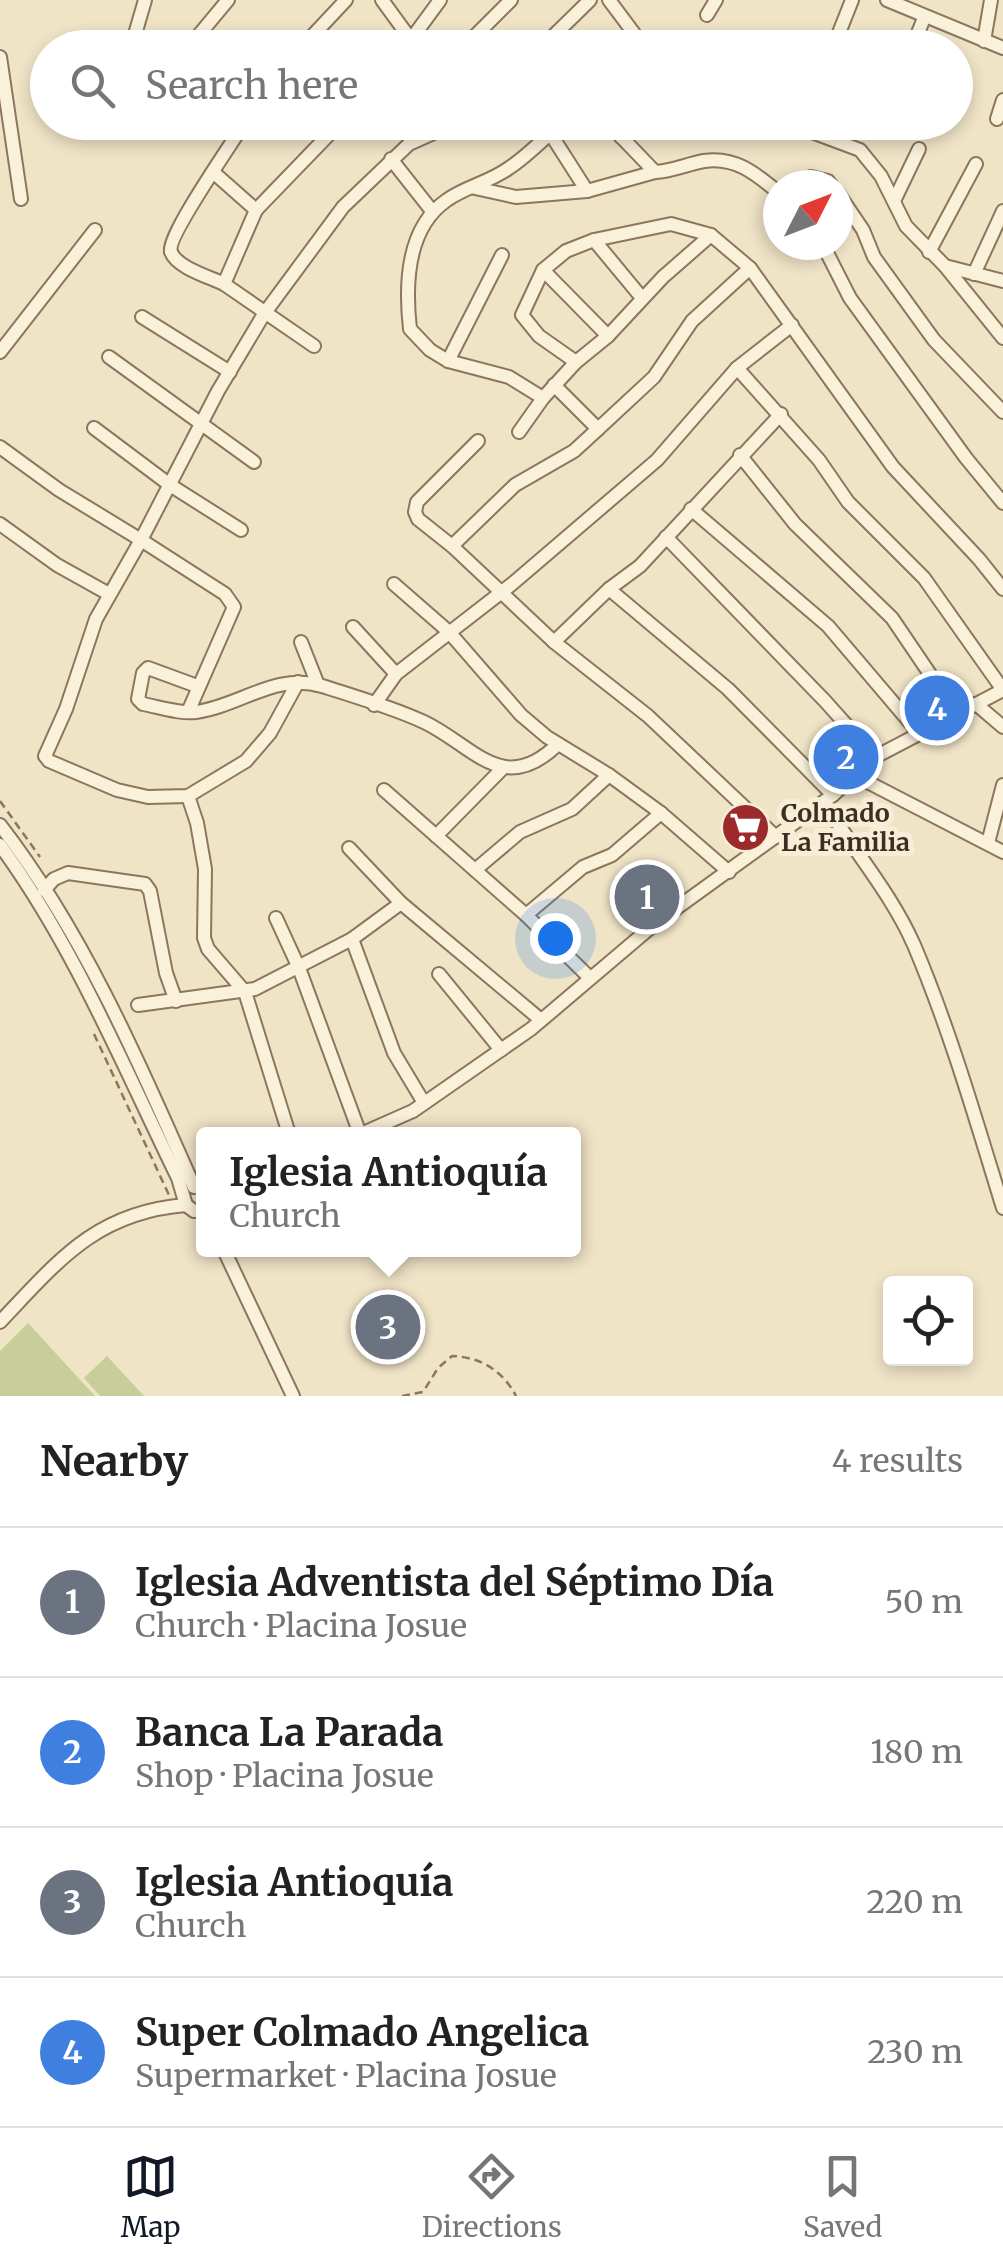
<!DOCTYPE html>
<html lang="en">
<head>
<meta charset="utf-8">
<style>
	:root { --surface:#fff; --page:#f6f6f6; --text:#222; --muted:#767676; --line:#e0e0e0; --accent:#111827 }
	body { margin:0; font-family:Merriweather,serif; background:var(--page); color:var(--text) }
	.controls { position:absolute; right:30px; bottom:30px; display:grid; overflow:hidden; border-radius:10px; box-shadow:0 5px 15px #0003 }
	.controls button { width:90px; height:90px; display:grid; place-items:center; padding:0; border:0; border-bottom:2px solid var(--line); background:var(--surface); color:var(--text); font:50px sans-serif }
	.compass { position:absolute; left:763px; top:170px; width:90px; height:90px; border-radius:50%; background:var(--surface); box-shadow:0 5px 15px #0003; rotate:48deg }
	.you { position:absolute; left:555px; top:938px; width:35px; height:35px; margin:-25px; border:8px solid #fff; border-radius:50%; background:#1a73e8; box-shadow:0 0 0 15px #1a73e833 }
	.badge { display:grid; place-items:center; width:65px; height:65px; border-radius:50%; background:var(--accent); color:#fff; font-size:32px; font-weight:700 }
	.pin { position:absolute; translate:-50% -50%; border:5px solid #fff; box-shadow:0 2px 10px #0006 }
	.popup { position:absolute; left:196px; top:1127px; width:385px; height:130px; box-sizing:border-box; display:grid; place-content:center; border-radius:10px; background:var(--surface); filter:drop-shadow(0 2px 8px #0005); font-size:32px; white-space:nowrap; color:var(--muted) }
	.popup b { font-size:38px; color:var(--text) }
	.popup::after { content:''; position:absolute; left:50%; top:100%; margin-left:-20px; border:20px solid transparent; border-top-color:var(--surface) }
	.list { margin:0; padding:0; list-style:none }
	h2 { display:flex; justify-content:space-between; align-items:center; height:130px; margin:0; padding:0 40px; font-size:42px }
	h2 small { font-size:32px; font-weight:400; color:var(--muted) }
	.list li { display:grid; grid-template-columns:65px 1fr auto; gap:30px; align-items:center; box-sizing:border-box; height:150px; padding:0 40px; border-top:2px solid var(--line) }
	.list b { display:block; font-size:38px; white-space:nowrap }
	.list p { margin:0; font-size:32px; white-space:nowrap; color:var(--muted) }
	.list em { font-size:32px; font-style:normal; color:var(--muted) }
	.icon { flex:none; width:55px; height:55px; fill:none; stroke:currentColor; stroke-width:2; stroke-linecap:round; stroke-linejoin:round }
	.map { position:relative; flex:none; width:1003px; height:1396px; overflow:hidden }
	.search { position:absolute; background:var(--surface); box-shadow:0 5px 15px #0003; left:30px; right:30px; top:30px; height:110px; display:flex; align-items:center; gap:25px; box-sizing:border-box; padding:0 35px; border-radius:55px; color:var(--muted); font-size:38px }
	.sheet { height:730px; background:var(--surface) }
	nav { display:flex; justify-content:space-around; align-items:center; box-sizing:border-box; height:140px; border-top:2px solid var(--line); background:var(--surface); font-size:28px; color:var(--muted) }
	nav a { display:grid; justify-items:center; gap:5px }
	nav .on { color:var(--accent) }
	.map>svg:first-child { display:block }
	.green { fill:#c8ce9a }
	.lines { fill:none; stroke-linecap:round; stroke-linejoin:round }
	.minor-casing { stroke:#8c765c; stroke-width:16 }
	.path { stroke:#8c765c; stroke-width:2.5; stroke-dasharray:8 5; stroke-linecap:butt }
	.minor { stroke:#faf1db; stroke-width:12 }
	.labels { text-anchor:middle; stroke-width:10; stroke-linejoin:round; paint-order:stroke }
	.poi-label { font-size:25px; font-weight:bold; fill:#3c2e20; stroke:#f7eed7; text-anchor:start }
</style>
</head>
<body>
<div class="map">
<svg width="1003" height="1396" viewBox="0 0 1003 1396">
	<rect width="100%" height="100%" fill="#f0e4c7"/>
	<g class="green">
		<path d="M28,1323l67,73h-95v-45z"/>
		<path d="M107,1356l37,40h-44l-16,-18z"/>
	</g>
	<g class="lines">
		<defs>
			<g id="minor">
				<path d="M382,0l35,48"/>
				<path d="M609,0l27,36 13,12"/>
				<path d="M887,0l116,48"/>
				<path d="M707,15l9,-15"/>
				<path d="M984,41l7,-41"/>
				<path d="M407,45l33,-45"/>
				<path d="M131,48l14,-48"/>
				<path d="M188,48l40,-48"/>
				<path d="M301,48l45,-48"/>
				<path d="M463,48l48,-48"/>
				<path d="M541,48l49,-48"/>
				<path d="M833,48l19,-48"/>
				<path d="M912,48l12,-30"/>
				<path d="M0,57l21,142"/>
				<path d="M997,119l6,-19"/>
				<path d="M607,122l48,50c18,-1 32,-8 49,-11 31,-5 52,13 74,31"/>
				<path d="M785,122l75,28 21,26 25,50 39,40 58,15"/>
				<path d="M550,133l37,58"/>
				<path d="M621,137l13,-15"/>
				<path d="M391,159l41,52"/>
				<path d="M213,172l43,38 -32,74 90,62"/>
				<path d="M805,185l6,-8 17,4 3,4"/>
				<path d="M475,188l41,9 71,-6 68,-19"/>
				<path d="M838,193l25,37 11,27 60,83 69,72"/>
				<path d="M894,201l25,-52"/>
				<path d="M256,210l85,-88"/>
				<path d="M594,240l48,58"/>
				<path d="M823,245l27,53 116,160 37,45"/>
				<path d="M929,252l47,-88"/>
				<path d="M945,266l58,72"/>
				<path d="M543,270l65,66"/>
				<path d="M974,274l29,-63"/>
				<path d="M224,284c-14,-7 -47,-16 -53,-32 -5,-15 62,-110 74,-130"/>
				<path d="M142,317l88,55"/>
				<path d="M0,352l95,-122"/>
				<path d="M109,357l145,105"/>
				<path d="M448,361l54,-106"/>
				<path d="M576,362l-37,-26 -17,-21 21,-45 23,-19 28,-11 77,-16 40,11 39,33 143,199 86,92 24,30"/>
				<path d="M737,368l82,92 29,42 76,76 79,112"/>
				<path d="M554,385l44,44"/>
				<path d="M543,398l-34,-21 -61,-16 -18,-11 -20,-21c-5,-44 -4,-101 37,-129 18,-13 43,-18 62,-32 20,-13 36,-31 54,-46"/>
				<path d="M94,428l76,57 71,45"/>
				<path d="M519,432l24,-34 33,-36 32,-26 55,-59 48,-42"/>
				<path d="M478,441l-61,61 -2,10 3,7 34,27 102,96 94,74 128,121"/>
				<path d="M0,447l59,43 82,50 -45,79 -30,90 -21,47 4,5 68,29 31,7 40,-1 58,-35 24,-28 28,-51"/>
				<path d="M740,455l55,69 97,94 65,96"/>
				<path d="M691,509l137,117 91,107"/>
				<path d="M0,524l57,41 52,29"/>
				<path d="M666,537l159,164 50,56"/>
				<path d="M452,546l63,-61 59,-34 24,-22 56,-52 38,-56 58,-53"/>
				<path d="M394,584l55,48 72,83 26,22 62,38 52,38 68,59"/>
				<path d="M609,589l119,100 105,106"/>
				<path d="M353,627l43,47"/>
				<path d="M301,642l17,43"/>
				<path d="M554,642l55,-53 31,-23 141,-152"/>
				<path d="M197,686l-49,-18 -5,5 -5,26 5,5c16,3 37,10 53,8 44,-6 80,-40 126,-26 32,10 72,22 102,36 49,23 79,76 134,22"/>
				<path d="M976,704l27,23"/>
				<path d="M374,705l22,-31 116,-90 145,-124 80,-92 55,-43"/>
				<path d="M188,712l46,-105 -9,-13 -84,-54 77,-149 46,-77 79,-107 66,-63 49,-22"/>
				<path d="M854,775l149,77"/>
				<path d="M384,790l142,125 64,63"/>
				<path d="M188,796l9,27 8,46 -1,69 4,11 37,43 44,142"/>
				<path d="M824,802c29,48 67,91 90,143 36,85 62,175 89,263"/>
				<path d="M0,825c83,107 140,239 194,362"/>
				<path d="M436,836l67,-68"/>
				<path d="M988,843l15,-58"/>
				<path d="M0,845c74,101 123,221 178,333l8,27"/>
				<path d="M349,848l52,55"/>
				<path d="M475,870l45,-38 52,-23 37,-34"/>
				<path d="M44,890l10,-11 14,-6 77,11 5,7 16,82 10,28"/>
				<path d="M526,915l57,-48 29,-12 49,-42"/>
				<path d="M276,918l23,50 61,166"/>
				<path d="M352,939l42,114 30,50"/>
				<path d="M439,974l62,76"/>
				<path d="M138,1005l117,-16 97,-50 49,-36 140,117"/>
				<path d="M361,1134l52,-23 118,-82 125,-106 177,-128 42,-38 128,-67"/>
				<path d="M186,1205l8,6 9,-1"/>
				<path d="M224,1250l69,146"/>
				<path d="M0,1322c58,-61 96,-110 186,-117"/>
			</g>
		</defs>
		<use href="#minor" class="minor-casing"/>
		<g class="path">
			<path d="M0,801l40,56"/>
			<path d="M94,1034l75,161"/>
			<path d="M336,1134h7"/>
			<path d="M402,1396l21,-4 15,-24 14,-12c29,1 51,15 64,40"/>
		</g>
		<use href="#minor" class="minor"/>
	</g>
	<defs>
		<symbol id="supermarket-disc" viewBox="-11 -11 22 22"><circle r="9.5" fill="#9d2a2a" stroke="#f7eed7"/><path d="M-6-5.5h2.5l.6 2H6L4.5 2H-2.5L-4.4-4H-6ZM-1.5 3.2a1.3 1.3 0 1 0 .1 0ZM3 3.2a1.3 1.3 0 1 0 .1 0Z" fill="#fff"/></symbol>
	</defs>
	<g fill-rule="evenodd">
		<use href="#supermarket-disc" x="718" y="800" width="55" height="55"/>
	</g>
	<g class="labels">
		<g class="poi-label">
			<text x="781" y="822">Colmado<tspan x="781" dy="29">La Familia</tspan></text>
		</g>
	</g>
</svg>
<div class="controls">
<button><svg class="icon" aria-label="locate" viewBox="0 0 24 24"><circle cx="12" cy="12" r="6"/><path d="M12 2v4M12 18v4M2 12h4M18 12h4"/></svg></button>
</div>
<svg class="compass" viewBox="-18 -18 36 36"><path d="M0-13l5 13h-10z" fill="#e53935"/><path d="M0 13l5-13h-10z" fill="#767676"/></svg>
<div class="you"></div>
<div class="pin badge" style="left:647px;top:897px;background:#6b7280">1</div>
<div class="pin badge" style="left:846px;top:757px;background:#3f7fe0">2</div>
<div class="pin badge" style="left:388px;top:1327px;background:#6b7280">3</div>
<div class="popup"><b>Iglesia Antioquía</b>Church</div>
<div class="pin badge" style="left:937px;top:708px;background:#3f7fe0">4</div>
<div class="search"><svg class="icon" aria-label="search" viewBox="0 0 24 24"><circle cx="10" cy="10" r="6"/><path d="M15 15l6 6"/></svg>Search here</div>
</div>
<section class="sheet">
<h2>Nearby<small>4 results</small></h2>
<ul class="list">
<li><span class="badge" style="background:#6b7280">1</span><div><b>Iglesia Adventista del Séptimo Día</b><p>Church · Placina Josue</p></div><em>50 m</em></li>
<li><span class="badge" style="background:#3f7fe0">2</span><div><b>Banca La Parada</b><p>Shop · Placina Josue</p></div><em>180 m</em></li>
<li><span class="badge" style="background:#6b7280">3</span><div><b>Iglesia Antioquía</b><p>Church</p></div><em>220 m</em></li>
<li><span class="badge" style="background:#3f7fe0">4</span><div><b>Super Colmado Angelica</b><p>Supermarket · Placina Josue</p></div><em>230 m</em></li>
</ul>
</section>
<nav>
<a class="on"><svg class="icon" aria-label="map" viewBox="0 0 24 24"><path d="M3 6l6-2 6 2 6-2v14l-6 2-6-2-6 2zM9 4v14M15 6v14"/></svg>Map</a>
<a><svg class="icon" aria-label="directions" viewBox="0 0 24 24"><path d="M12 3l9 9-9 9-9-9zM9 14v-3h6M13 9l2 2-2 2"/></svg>Directions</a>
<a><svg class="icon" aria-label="saved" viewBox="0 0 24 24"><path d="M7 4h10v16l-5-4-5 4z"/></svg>Saved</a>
</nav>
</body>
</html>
